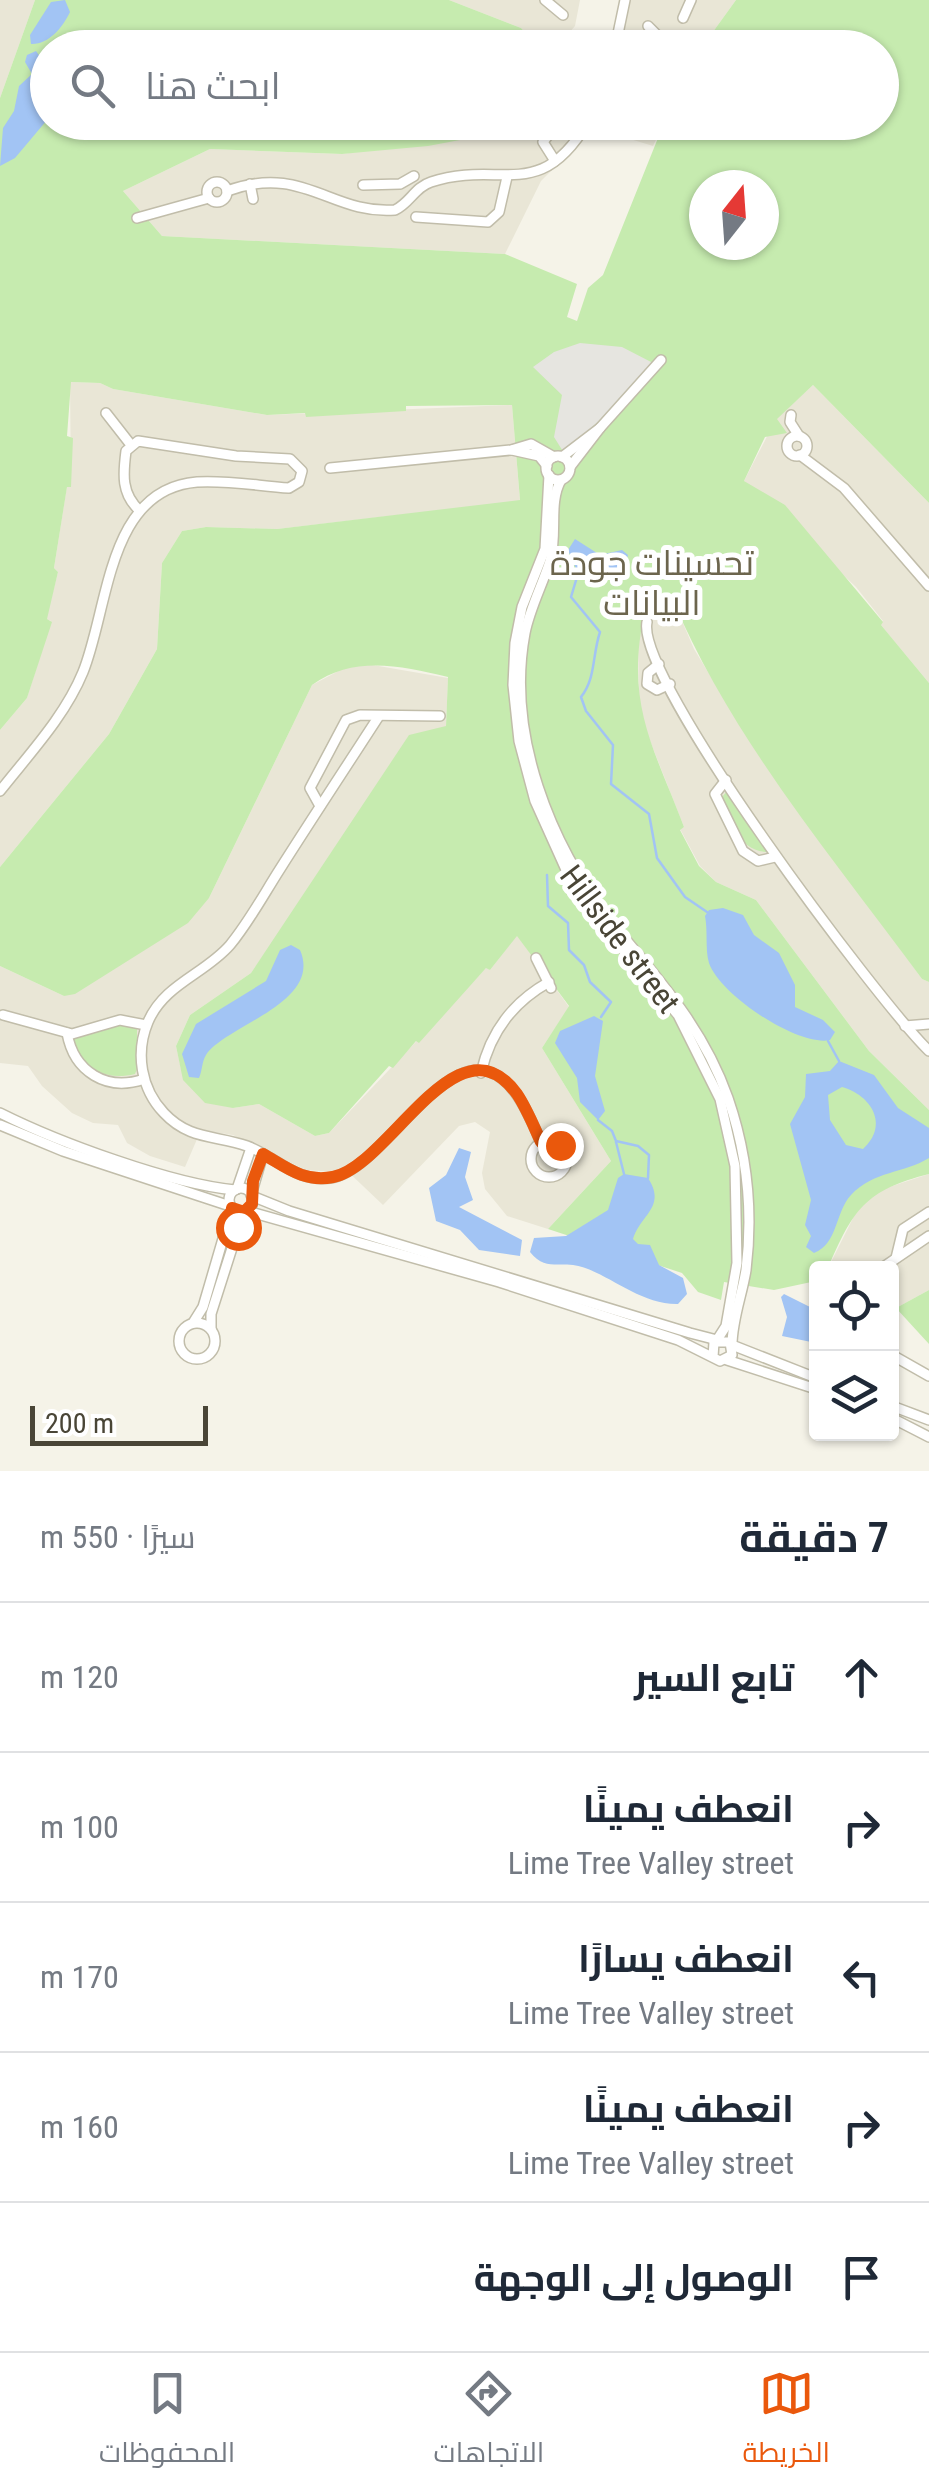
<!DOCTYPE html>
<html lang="ar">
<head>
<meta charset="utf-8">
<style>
	:root { --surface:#fff; --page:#f6f6f7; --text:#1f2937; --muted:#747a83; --line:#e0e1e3; --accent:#ea580c }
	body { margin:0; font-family:"Roboto Condensed",Cairo,sans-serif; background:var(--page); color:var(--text); direction:rtl }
	.controls { position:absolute; right:30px; bottom:30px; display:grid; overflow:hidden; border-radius:10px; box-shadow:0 2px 8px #0004 }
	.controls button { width:90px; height:90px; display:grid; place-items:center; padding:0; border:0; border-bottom:2px solid var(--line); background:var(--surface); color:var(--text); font:50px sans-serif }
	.compass { position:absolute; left:689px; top:170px; width:90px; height:90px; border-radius:50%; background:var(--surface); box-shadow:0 2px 8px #0004; rotate:17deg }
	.scale { position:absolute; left:30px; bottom:25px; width:178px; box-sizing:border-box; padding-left:10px; border:5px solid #494536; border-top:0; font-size:28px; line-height:35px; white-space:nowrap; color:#494536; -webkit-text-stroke:8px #fff; paint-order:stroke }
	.stop { position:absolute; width:30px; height:30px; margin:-22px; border:8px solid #ea580c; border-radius:50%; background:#fff }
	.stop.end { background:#ea580c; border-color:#fff; box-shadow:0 2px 10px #0008 }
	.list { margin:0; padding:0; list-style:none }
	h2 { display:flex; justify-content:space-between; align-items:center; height:130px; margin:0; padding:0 40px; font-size:42px }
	h2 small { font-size:32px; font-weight:400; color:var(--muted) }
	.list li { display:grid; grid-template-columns:65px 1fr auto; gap:30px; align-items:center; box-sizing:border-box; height:150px; padding:0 40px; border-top:2px solid var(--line) }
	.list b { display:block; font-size:38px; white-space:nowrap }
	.list p { margin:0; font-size:32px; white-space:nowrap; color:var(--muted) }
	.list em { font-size:32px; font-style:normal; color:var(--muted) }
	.icon { flex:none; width:55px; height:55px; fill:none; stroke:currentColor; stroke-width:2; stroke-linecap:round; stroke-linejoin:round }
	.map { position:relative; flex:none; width:929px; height:1471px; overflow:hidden; direction:ltr }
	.search { position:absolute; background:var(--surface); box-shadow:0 2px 8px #0004; left:30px; right:30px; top:30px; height:110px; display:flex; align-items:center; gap:25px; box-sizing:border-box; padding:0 35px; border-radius:55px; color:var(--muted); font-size:38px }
	.sheet { height:880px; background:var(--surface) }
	nav { display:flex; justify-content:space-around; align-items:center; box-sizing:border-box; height:140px; border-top:2px solid var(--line); background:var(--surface); font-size:28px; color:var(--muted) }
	nav a { display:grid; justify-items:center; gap:5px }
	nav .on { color:var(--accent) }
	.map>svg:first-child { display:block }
	.residential { fill:#e9e6d6 }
	.green { fill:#c6ebaf; fill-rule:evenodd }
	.parking { fill:#e6e5e0 }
	.water { fill:#a2c4f4; fill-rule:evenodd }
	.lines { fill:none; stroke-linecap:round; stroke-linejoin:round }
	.stream { stroke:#a2c4f4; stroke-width:2.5 }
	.minor-casing { stroke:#c1bdaa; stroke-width:12 }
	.minor { stroke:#fff; stroke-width:9 }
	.route { stroke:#ea580c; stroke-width:12 }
	.labels { text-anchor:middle; stroke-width:10; stroke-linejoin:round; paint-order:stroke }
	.street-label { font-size:32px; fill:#494536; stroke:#fff }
	.neighbourhood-label { font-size:35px; fill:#6c654d; stroke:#fff }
</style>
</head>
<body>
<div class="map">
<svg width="929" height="1471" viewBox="0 0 929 1471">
	<rect width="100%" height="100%" fill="#f5f3e8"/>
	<g class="residential">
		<path d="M0,0h35l-35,98z"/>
		<path d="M449,0h131l-5,26 -19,22 -17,-1 -18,-19z"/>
		<path d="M626,0h110l-34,47 -87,1z"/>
		<path d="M516,123h148l-11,23 -59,-18 -53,53 -36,73 -343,-18 -39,-45 87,-42 132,5 166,-23z"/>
		<path d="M70,382l30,1 13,6 154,26 245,-10 8,96 -243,28 -71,-2 -24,4 -20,32 -5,86 -48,85 -109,133v-137l27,-32 24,-77 -5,-2 12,-47 -4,-4 13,-82h4z"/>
		<path d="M813,385l116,118v180l-49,-59 3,-3 -27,-34 -112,-106 32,-62z"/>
		<path d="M672,598l22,51 56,92 172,238 7,3v128l-60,-59 -113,-151 -40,-18 -16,-16 -20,-37 4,-2 -45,-114 -1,-70 7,-32z"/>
		<path d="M367,664l81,14 -2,48 -134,159 -61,88 -61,42 -14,31 5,23 52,39 26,-4 56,32 14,-3 158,-166 3,3 27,-35 52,72 -27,41 69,113 -63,68 -41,-13 -22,-27 -3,-16 8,-41 -15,-10 -16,4 -76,79 -40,-38 -7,5 -30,-2 -73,-35 -32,-5 -16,37 -35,-11 -23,-13 -9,-18 -25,-2 -21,-10 -30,-27 -14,-20 -28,-3v-97l64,30 145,-98 103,-213 36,-19z"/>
		<path d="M929,1174v116l-33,18 -4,-2v-38h-64l32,-64 23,-15z"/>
	</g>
	<g class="green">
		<path d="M35,0h414l72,28 18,19 -491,1v74l468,1 -8,8 -80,15 -86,8 -132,-5 -87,42 39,45 343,18 72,30 -10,33 10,4 11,-33 15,-13 61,-152 218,-1v-74l-180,-1 34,-47h193v503l-116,-118 -36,34 10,14 -22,4 -21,44 41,24 98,117 -2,3 48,58v299l-7,-3c-89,-121 -191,-241 -250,-381l-27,13c-21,93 9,136 39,216l-4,3 19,36 17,16 40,18 113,151 60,59v64c-64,16 -76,36 -101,94h-12v13l-42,9 -50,-8 -3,18 -23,-8 -16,-19 -134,-44 63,-68 -69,-113 27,-42 -52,-70 -27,34 -4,-2 -67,75 -3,-2 -23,27 -4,-2 -60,67 -14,3 -56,-32 -26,4 -28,-5 -22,-23 -7,-34 14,-31 61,-42 158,-238 37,-9 2,-49c-48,-11 -94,-22 -136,8l-103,213 -21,25 -113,71 -11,2 -64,-30v-99l109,-133 48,-85 5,-86 20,-32 24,-4 71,2 243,-29 -8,-95 -106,1v5l-100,6 -1,-4 -38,2 -154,-26 -13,-6 -29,-1 -4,54 6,2 -2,49h-4l-13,81 4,4 -11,47 5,3 -25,76 -27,32v-632zM704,185h60v60h-60z"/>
		<path d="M729,789l41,63c-31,1 -37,-29 -49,-54z"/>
		<path d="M116,1021l21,3v45l-2,5c-25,6 -39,-2 -60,-15l-7,-26z"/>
		<path d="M929,1290v54l-33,-36z"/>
	</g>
	<path class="parking" d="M580,343l42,4 31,16 -13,20 -76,70 -10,-16 8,-42 -29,-28 21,-15z"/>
	<g class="water">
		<path d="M65,0l5,12c-8,17 -23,33 -39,32l-1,-9 21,-33z"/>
		<path d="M36,51l11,16v53l-32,38 -15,8 3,-38 11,-17 5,-25 13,-12 -7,-12 2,-7z"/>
		<path d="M575,539l25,16 22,-5 6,5 -4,13 -20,5 -19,-12 -8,10 -9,-21z"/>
		<path d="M723,908l20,7 11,20 25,18 16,32v22l28,13 12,12 -5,8c-32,7 -110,-45 -121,-77 -4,-13 -1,-32 -4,-47l4,-6z"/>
		<path d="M291,945l9,5c23,53 -74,75 -94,105 -4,6 -4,17 -7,23l-10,-1 -7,-23 14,-30 70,-43 14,-31z"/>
		<path d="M594,1016l9,5 -8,55 10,35 -7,9 -18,-18 -3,-24 -22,-35 5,-12z"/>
		<path d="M839,1061l35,14 24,33 31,20v30c-24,15 -56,13 -78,37 -16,17 -13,49 -37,58l-8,-6 5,-11 -6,-11 6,-25 -21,-76 15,-27 1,-23 24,-3zM842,1087c29,8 48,38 21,62l-17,-4 -16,-25 -2,-25z"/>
		<path d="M459,1148l12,4 -6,25 8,23 -14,7 63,33 -2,16 -41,-6 -19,-20 -24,-9 -7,-33 17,-13z"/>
		<path d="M624,1174l24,4c19,29 -8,37 -15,61l5,5 12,1 9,20 24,13 4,16 -9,10c-40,1 -74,-35 -105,-39 -19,-2 -29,4 -43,-13l4,-14 32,-2 42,-26 10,-32z"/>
		<path d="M784,1294l32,16v33l-34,-7 5,-19 -6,-20z"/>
	</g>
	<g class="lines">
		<g class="stream">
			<path d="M577,577l-6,20 29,35c-8,24 -4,46 -19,65l5,14 27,34 -2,39 38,30 8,44 28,39 22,15"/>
			<path d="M547,875l1,31 20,17 1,27 15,15 6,17 21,20 -10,15"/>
			<path d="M828,1041l11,20"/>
			<path d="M598,1120l14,11 4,10 22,5 11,9 -1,23"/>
			<path d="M616,1142l8,32"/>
		</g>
		<defs>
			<g id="minor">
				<path d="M545,0l18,15"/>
				<path d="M683,18l8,-18"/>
				<path d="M648,26l9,9 -4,13"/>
				<path d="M615,48l10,-48"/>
				<path d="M554,128l-11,14 12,19"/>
				<circle cx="217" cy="192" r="10"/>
				<path d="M250,184l3,15"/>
				<path d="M363,185l37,-1 14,-8"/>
				<path d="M227,191c76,-28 104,24 168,19 15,-7 20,-23 36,-28 69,-23 108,23 157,-60"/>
				<path d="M416,217l72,5 11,-10 8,-35"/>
				<path d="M137,218l72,-20"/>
				<path d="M106,413l25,32"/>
				<path d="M791,415l-1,7 9,14"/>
				<circle cx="797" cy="446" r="10"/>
				<path d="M512,450l27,6 8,10"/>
				<path d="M800,455l44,33 85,98"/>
				<circle cx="558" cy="468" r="12"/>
				<path d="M562,457l38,-29 61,-68"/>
				<path d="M570,467l30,-39"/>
				<path d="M330,468l181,-18 20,-6 23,13"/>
				<path d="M561,480c-13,23 -3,55 -11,81 -8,25 -20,47 -25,72 -19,101 25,212 87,290 47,57 91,104 116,175 19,55 25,115 18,172 -4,25 -14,50 -14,75l84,33"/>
				<path d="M647,622c-12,57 231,379 282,429"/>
				<path d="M659,664l-11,9 -1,11 10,6 13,-6"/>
				<path d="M379,716c-33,51 -66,101 -99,153 -16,25 -31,53 -50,76 -25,29 -66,39 -82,77 -13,31 -7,67 16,91 25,27 52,22 83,33 29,11 48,36 83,32 59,-8 127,-168 187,-83 10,14 17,32 24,47"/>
				<path d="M726,780l-11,14 28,57 15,10 17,-4"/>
				<path d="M0,791c30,-38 65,-75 83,-119 26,-64 24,-183 114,-190 30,-2 62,4 92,6l10,-6 3,-11 -12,-12 -54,-3 -98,-15 -12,10c-3,23 -5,43 14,60"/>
				<path d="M320,806l-10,-18 36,-68 14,-5 80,1"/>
				<path d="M536,958l15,30"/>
				<path d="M3,1015l69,19 48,-14 26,5"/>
				<path d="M905,1026l24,-2"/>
				<path d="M67,1033c7,39 40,59 77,46"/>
				<path d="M481,1073c9,-40 32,-71 68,-91"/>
				<path d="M0,1113c58,29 171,71 235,77"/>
				<path d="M0,1125l63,26 167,55"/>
				<circle cx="549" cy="1159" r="18"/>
				<circle cx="241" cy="1200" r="12"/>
				<path d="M237,1189l14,-41"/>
				<path d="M251,1195l12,-41"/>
				<path d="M252,1196l37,15 401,122 27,7 9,-14 11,-63 -2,-97 -15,-67 -42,-84 -76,-91 -35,-52 -32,-71 -16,-60 -6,-56 2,-42 7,-36 23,-58 4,-74"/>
				<path d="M247,1211l252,71 179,58 42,21 12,-6 -2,-13h-16l-1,15"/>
				<path d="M896,1258l7,-29 26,-17"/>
				<path d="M882,1268l47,-32"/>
				<circle cx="197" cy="1341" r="18"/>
				<path d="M193,1323l10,-16 29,-99"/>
				<path d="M211,1329v-15l28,-88 -10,-5"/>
				<path d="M892,1355l37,21"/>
				<path d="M727,1360l89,29"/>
				<path d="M892,1406l37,14"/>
				<path d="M892,1418l37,19"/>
			</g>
		</defs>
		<use href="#minor" class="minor-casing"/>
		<use href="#minor" class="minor"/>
	</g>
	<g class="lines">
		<path class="route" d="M238,1227l-8,-7 2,-12 12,4 8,-8 1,-23 10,-27c23,13 41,29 70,23 56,-10 125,-165 184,-83 10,15 17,33 24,48l19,3"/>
	</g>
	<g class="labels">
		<g class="street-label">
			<text transform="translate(620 939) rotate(53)" y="11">Hillside street</text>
		</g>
		<g class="neighbourhood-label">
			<text x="652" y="575">تحسينات جودة<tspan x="652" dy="40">البيانات</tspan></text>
		</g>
	</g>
</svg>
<div class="controls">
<button><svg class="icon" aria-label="locate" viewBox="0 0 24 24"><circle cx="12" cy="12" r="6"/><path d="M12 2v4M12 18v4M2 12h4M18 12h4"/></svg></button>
<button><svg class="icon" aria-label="layers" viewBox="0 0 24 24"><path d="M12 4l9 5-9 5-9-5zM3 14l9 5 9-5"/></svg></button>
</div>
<svg class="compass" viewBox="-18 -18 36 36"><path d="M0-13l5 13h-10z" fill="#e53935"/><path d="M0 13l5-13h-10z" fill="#747a83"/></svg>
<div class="scale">200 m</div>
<div class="stop" style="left:238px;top:1227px"></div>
<div class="stop end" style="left:560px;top:1145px"></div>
<div class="search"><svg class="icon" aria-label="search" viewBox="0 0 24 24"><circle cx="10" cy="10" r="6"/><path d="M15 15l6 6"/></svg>ابحث هنا</div>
</div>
<section class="sheet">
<h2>7 دقيقة<small>سيرًا · 550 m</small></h2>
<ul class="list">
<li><svg class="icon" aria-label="ahead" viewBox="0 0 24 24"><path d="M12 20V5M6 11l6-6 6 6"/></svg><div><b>تابع السير</b></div><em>120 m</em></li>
<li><svg class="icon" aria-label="right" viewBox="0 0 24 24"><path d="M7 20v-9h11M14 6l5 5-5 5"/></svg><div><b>انعطف يمينًا</b><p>Lime Tree Valley street</p></div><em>100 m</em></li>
<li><svg class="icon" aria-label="left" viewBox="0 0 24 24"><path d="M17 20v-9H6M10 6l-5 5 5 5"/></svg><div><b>انعطف يسارًا</b><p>Lime Tree Valley street</p></div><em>170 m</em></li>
<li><svg class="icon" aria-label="right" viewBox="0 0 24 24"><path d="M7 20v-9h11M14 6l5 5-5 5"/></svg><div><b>انعطف يمينًا</b><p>Lime Tree Valley street</p></div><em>160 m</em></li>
<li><svg class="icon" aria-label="arrive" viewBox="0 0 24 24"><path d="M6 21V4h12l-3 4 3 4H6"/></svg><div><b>الوصول إلى الوجهة</b></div></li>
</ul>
</section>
<nav>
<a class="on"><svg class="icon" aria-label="map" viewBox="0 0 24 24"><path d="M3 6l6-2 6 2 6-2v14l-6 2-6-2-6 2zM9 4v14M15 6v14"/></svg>الخريطة</a>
<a><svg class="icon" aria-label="directions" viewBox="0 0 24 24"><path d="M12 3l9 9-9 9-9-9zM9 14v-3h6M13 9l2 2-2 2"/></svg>الاتجاهات</a>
<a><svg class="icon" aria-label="saved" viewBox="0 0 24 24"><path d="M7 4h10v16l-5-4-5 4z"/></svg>المحفوظات</a>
</nav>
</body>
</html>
